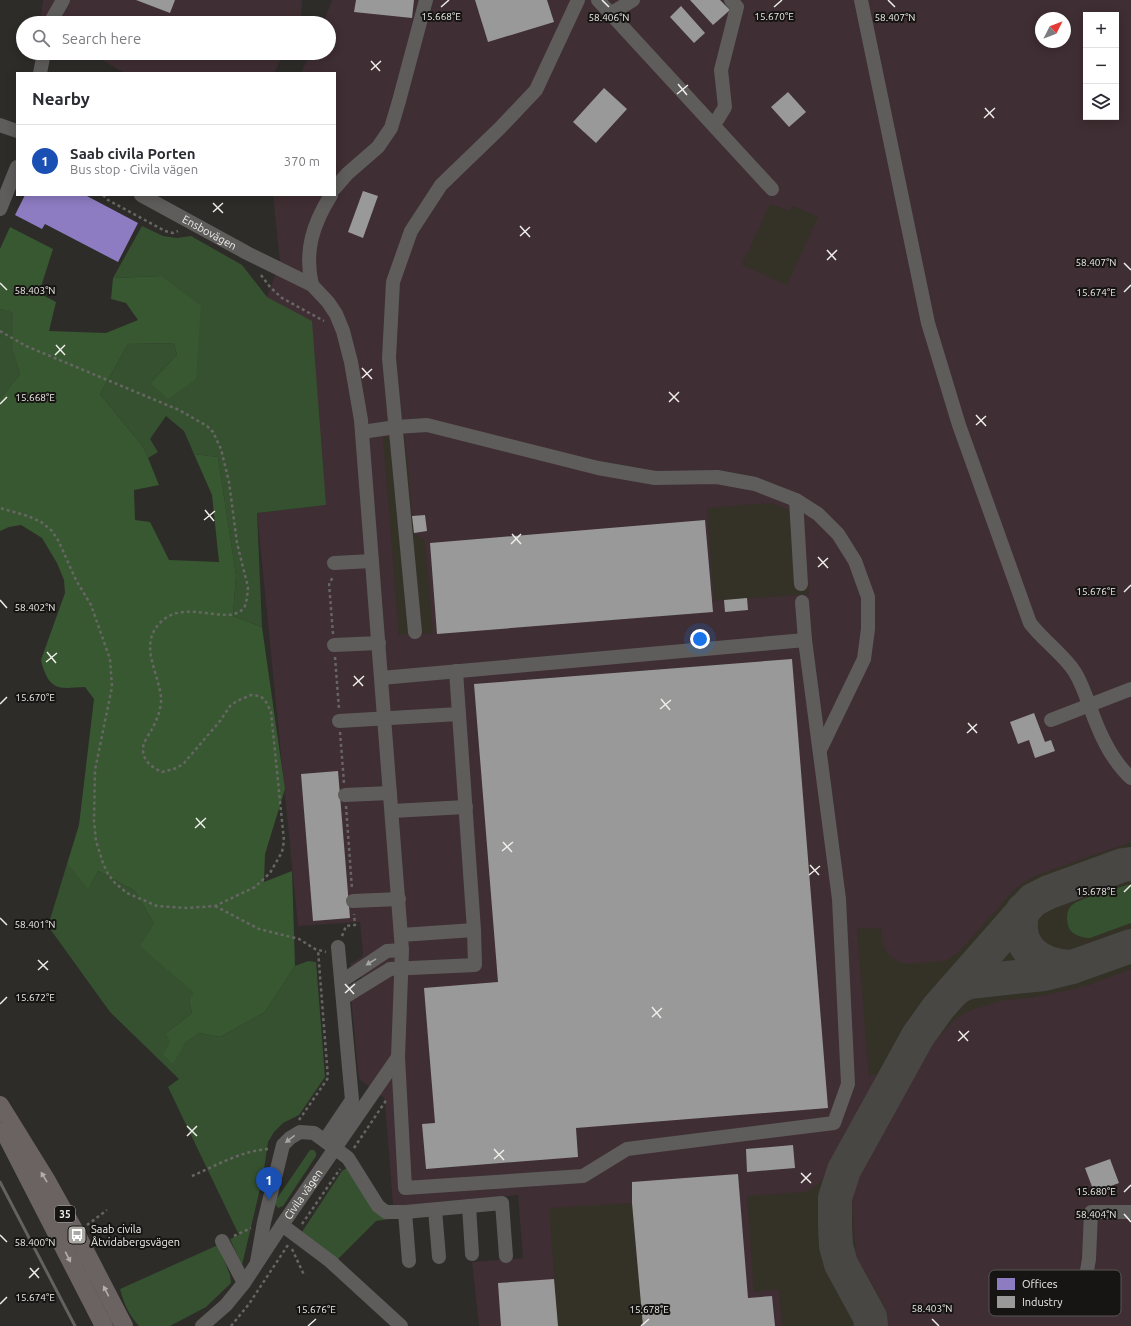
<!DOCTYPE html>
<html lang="en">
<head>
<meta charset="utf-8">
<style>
	:root { --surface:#fff; --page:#f2f2f3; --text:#2b2b33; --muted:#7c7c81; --line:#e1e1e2; --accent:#646467 }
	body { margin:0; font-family:Ubuntu,sans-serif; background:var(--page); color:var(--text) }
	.controls { position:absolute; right:12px; top:12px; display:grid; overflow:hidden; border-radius:0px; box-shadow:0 2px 10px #0003 }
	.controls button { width:36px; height:36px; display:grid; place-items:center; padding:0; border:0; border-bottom:1px solid var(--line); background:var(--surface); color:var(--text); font:20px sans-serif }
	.compass { position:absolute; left:1035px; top:12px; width:36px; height:36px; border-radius:50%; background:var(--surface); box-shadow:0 2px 10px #0003; rotate:48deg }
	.you { position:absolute; left:700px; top:639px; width:14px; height:14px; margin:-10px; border:3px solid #fff; border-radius:50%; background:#1a73e8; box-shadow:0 0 0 6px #1a73e833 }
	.badge { display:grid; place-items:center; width:26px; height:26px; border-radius:50%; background:var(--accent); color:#fff; font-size:13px; font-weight:700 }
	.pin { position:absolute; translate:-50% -33px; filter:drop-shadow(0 1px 2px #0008) }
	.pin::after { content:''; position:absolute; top:21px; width:14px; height:12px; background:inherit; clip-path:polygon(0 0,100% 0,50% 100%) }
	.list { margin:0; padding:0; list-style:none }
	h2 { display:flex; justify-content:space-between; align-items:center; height:52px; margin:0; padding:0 16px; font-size:17px }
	h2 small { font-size:13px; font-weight:400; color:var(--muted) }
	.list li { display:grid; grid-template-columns:26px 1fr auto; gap:12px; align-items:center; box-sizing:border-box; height:72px; padding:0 16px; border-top:1px solid var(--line) }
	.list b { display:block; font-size:15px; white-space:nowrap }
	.list p { margin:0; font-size:13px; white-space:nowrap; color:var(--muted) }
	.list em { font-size:13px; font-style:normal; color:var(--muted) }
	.icon { flex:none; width:22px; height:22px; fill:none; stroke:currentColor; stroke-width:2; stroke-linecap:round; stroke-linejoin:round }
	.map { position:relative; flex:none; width:1131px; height:1326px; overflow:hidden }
	.search { position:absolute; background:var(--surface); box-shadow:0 2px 10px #0003; left:16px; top:16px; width:320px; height:44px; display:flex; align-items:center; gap:10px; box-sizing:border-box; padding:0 14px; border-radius:22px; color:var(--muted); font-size:15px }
	.panel { position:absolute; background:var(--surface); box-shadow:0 2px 10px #0003; left:16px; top:72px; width:320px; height:124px; border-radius:0px }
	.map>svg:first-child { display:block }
	.industrial { fill:#3f2e33; fill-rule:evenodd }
	.built { fill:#343227 }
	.green { fill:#365130 }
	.forest { fill:#375830 }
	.offices { fill:#8e7cc3 }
	.industry { fill:#999 }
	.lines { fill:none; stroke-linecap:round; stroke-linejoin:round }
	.taxiway { stroke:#484744; stroke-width:34 }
	.path { stroke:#676664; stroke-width:2.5; stroke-dasharray:3 3; stroke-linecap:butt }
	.minor { stroke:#5e5d5b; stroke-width:14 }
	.major { stroke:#6b6361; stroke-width:18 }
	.rail { stroke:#636260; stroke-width:3 }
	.oneway { fill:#a6a5a2 }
	.oneway2 { fill:#b3afac }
	.ticks { fill:none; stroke:#eeede9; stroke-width:1.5 }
	.labels { text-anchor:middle; stroke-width:4; stroke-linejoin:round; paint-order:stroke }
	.shield { fill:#161513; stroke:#adaca9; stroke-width:1 }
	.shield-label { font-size:10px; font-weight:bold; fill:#eeede9 }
	.street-label { font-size:11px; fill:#eeede9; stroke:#161513 }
	.poi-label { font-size:11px; fill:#eeede9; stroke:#161513; text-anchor:start }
	.key { fill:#161513; stroke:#575653; stroke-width:1 }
	.key-label { font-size:11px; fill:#eeede9 }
	.ticks-label { font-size:10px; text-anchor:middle; fill:#eeede9; stroke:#161513; stroke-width:4; stroke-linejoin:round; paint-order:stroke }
</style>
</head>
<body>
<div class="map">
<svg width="1131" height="1326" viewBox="0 0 1131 1326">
	<rect width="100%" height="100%" fill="#2d2c29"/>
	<g class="industrial">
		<path d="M43,0h259l-1,19 -2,4h-256l-3,-2z"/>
		<path d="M332,0h799v1326h-652l-7,-64 51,-4 -5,-63 -125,11 -8,-104 -1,-4 -25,-19 -8,-81 17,-10 -7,-12 -3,1 -8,-13 11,-6 2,-4 -3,-32 -62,4 -41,-413 69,-8 -41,-198 -18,-10 13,-35 -7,-67h62v-122h-34l9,-20h19v-30h-6zM1086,15h30v102h-30zM1041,18h24v24h-24z"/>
		<path d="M91,53h193l-10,20h-150z"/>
	</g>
	<g class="built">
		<path d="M770,204l20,7 3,-5 25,11 -31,68 -45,-20z"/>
		<path d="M405,436l9,97 11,7 8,93 -34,2 -16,-198z"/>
		<path d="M772,503l31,13 6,78 -95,7 -7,-93z"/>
		<path d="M1131,842v43l-50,15 -9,5 18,33 41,-15v46l-45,17 -25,6 -31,6 -26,2 -14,4 -18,6 -17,9 -29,33 -65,120 -6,14 -3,14 4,56 30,53 1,17h-105l-3,-37 -25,3 -7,-96 59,-4 9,-5 7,-7 56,-102 -1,-3 -3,-1 -5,3 -12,-148 24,-1 2,16 3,7 5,6 8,5 10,2 32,-3 8,-2 10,-7 55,-62 10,-8 16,-8z"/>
		<path d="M632,1203l11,123h-85l-9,-118z"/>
	</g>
	<g class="green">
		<path d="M142,226l21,10 14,2 14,-2 51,29 25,32 45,24 14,184 -69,8 5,114 -29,-11 3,-41 -18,-118 -24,-3 -10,-23 -18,-15 -16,23 8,13 -10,6 -4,-10 -44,-54 28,-50 46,-1 3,12 -27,28 46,-4 -35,-103 -48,2z"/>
		<path d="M0,309l13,4v39l7,22 -20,25z"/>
		<path d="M67,864l21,24 10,-17 37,20 19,33 15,47 26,22 -6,7 3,13 -26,20 19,10 14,-10 21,4 45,-25 30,-46 13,-5 8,1 9,115 -26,38 -16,8 -9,9 -6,10 -5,34 -21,89 -12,-26 9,-4 -71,-148 11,-8 -69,-67 -62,-86z"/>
		<path d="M1127,885h4v38l-41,15c-7,0 -18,-3 -21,-10 -3,-7 -3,-18 3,-23 8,-7 43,-16 55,-20z"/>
		<path d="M310,1150h4l2,3v3l-33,50 -5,2 -3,-4 1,-4z"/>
		<path d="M347,1168l42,51 -13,2 -39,39 -35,-28 40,-61z"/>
		<path d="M218,1245l12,30 1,8 -25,24 -36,19h-31c-10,-11 -15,-22 -19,-37z"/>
	</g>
	<path class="forest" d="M10,227l43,22 -14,44 17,9 -7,29 57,2 32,-13 -12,-17 -15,-4 2,-21 48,-2 40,30 -5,73 -28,20 -18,-16 27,-28 -3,-12 -46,1 -28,50 44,54 15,37 -25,5 1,30 15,2 19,38 50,2 -7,-67 -18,-41 24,3 18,118 -3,41 29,11 23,162 -20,65 -1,28 28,-11 3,95 -30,46 -45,25 -21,-4 -14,10 -12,21 -10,-9 7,-13 -4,-9 26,-20 -3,-13 5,-7 -54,-47 14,-22 -19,-33 -37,-20 -10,18 -21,-25 12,-39 15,-126 -9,-12c-16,0 -31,6 -39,-12 -2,-5 -4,-9 -5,-15l24,-67 -1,-13 -7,-17 -15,-25 -21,-13 -12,2 -9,4v-132l20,-25 -7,-22v-39l-13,-4v-60z"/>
	<path class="offices" d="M25,195h60l53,28 -20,39 -73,-38 -3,5 -27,-14z"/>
	<g class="industry">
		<path d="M136,0h39l-5,13z"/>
		<path d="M356,0h58l-2,18 -58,-6z"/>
		<path d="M475,0h72l7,22 -66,20z"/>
		<path d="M690,0h30l10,10 -17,15z"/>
		<path d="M681,6l24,27 -11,10 -24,-26z"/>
		<path d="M604,88l23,21 -31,34 -23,-21z"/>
		<path d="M788,92l18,20 -17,15 -18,-20z"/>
		<path d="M363,191l15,5 -15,42 -15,-6z"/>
		<path d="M425,515l2,16 -13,2 -2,-17z"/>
		<path d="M705,520l8,92 -276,22 -7,-91z"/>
		<path d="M747,598l1,12 -23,2 -1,-12z"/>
		<path d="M792,659l36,449 -252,20 2,29 -152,12 -4,-45 13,-1 -11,-135 74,-6 -24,-298z"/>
		<path d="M1034,713l11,29 6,-2 4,11 -20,7 -6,-18 -11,4 -8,-22z"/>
		<path d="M338,771l12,147 -37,3 -12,-147z"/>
		<path d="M793,1145l2,23 -48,4 -1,-23z"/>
		<path d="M1110,1159l9,24 -25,9 -9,-24z"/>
		<path d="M738,1174l10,124 24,-2 3,30h-132l-11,-123v-21z"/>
		<path d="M554,1279l4,47h-57l-3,-43z"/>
	</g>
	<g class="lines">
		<g class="taxiway">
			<path d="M1023,910c-10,37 15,56 49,57"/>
			<path d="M952,992l8,-6 9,-4 75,-8 28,-7 59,-21"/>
			<path d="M871,1326l-1,-9 -29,-53 -5,-18 -1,-20v-28l9,-28 74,-134 20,-28 95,-108 16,-8 74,-27 8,-1"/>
		</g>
		<g class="path">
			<path d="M103,195l5,5 57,31 8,2 5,-2"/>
			<path d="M261,275l9,12 12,11 42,23"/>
			<path d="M0,331l26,15 153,64 28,16 6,6 8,17 8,33 8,61 11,44 -1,11 -2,8 -5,6c-4,1 -8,3 -12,3 -20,0 -47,-10 -65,5 -26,23 -5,50 -2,77 1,10 -4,23 -9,32 -3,6 -10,14 -9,22 1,11 10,17 19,21l15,-4 7,-5 36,-42 10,-15 7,-5 14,-6 9,1 5,4 6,12 13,129 -2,11 -12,21 -15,14 -40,19 -28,2 -30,-2 -30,-13 -12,-10 -7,-9 -5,-11 -7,-22 -2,-20 1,-51 17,-83 -2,-28 -19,-54 -15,-25 -18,-40 -7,-10 -10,-8 -13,-6 -28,-8"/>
			<path d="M333,634l-4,-51 5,-7"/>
			<path d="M335,657l4,52"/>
			<path d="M340,732l4,51"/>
			<path d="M346,806l6,83"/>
			<path d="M215,906l44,23 40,10 16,10 11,3"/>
			<path d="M342,936l4,-10 9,-1 -1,-11"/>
			<path d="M299,1120l29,-42 -10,-128"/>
			<path d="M354,1148l33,-49"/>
			<path d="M192,1176c25,-11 51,-26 78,-27"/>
			<path d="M302,1224l38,-55"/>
			<path d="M87,1225l20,-15"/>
			<path d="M234,1236l17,-8"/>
			<path d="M292,1249l12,26"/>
			<path d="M231,1326l18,-22 39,-59"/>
		</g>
		<g class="minor">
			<path d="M598,0l174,189"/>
			<path d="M861,0l67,323 31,102 71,198c12,16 29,28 42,45 8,10 12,24 17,36 9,26 21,55 42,74"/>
			<path d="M610,14l23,-14"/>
			<path d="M50,23l13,-23"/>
			<path d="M40,73l4,-20"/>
			<path d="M0,125l17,6"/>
			<path d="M714,125l11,-18 -4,-37 16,-63 -6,-7"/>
			<path d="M335,188l12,-14 31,-27 13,-19 8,-27 27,-101"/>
			<path id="s1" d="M141,195l106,58 65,32 16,17 8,12 7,17 8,31 10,58 41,530 -4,107 7,131 178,-12 44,-27 207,-26 14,-39 -9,-185 -34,-259 -424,38"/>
			<path d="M0,209l17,-42"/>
			<path d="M312,285c-8,-34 1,-61 19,-90"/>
			<path d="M362,432l34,-5 31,-2 171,43 57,10 62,-1 38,7 41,16 22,14 20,20 17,27 13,36v32l-4,30 -44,91"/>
			<path d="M796,500l5,84"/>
			<path d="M334,563l38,-2"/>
			<path d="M802,602l3,38"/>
			<path d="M415,632l-26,-274 4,-76 18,-51 30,-46 59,-57 36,-38 42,-90"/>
			<path d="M334,645l45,-2"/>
			<path d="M1051,720l80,-31"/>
			<path d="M339,721l120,-7"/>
			<path d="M345,795l45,-2"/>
			<path d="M392,811l74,-4"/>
			<path d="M353,901l46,-2"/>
			<path d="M401,935l73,-5 -18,-259"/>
			<path d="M342,981l45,-30 15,-1"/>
			<path d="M343,998l47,-29 85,-4 -1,-35"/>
			<path d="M325,1140l27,-40 -14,-153"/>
			<path d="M469,1206l3,48"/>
			<path d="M435,1210l4,47"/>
			<path d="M405,1212l4,49"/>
			<path d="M282,1225l48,36 71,65"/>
			<path d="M222,1241l22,42"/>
			<path d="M257,1262l7,-40 19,-77 7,-7 10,-6 14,1 34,25 30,48 8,6h19l97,-9 4,53"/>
			<path d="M1084,1288l5,-29 2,-47h40"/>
			<path id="s2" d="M202,1326l24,-21 18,-22 38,-58 116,-168"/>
		</g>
		<g class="major">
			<path d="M0,1105l47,76 30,54 47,91"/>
			<path d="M4,1131l100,195"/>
		</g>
		<path class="rail" d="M0,1182l75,144"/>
	</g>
	<defs><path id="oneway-solid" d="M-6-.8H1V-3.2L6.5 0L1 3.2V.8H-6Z"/></defs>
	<g class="oneway">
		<use href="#oneway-solid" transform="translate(371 962) rotate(148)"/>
		<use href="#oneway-solid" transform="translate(290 1139) rotate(142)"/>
	</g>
	<g class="oneway2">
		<use href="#oneway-solid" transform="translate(44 1177) rotate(-121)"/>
		<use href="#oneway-solid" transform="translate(68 1257) rotate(63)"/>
		<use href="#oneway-solid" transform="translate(106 1291) rotate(-117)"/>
	</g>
	<path class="ticks" d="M602,0l7,7M888,0l7,7M441,7l8,-7M774,7l8,-7M371,61l9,10M371,70l10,-9M678,84l9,11M677,94l11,-9M985,108l9,10M984,118l11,-10M213,203l10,10M213,212l10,-9M520,226l10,11M520,236l10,-9M827,250l9,10M827,260l10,-10M1124,263l7,7M0,283l7,7M1124,292l7,-7M56,345l9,10M55,355l10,-10M362,368l10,11M362,378l10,-9M669,392l10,10M669,402l10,-10M0,404l7,-7M976,415l10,11M976,425l10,-9M205,510l9,11M204,520l11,-9M512,534l9,10M511,544l10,-10M818,557l10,11M818,567l10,-9M1124,592l7,-7M0,600l7,8M47,652l9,11M46,662l11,-9M354,676l9,10M353,686l11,-10M661,699l9,11M0,704l7,-7M660,709l11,-9M968,723l9,10M967,733l10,-9M196,818l9,10M195,828l11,-10M503,842l9,10M502,851l11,-9M810,865l9,10M809,875l11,-9M1124,892l7,-7M0,918l7,7M38,960l10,10M38,970l10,-9M345,984l9,10M345,993l10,-9M0,1004l7,-7M652,1007l9,11M652,1017l10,-9M959,1031l9,10M958,1041l11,-10M187,1126l10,10M187,1136l10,-10M494,1149l10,11M494,1159l10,-9M801,1173l10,10M801,1183l10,-10M1124,1192l7,-7M1124,1214l7,8M0,1235l7,7M30,1268l9,10M29,1278l10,-10M0,1304l7,-7M932,1319l7,7M308,1326l8,-7M641,1326l8,-7"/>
	<defs>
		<symbol id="bus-square" viewBox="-11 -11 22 22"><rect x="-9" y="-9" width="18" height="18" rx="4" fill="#aaa9a6" stroke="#161513"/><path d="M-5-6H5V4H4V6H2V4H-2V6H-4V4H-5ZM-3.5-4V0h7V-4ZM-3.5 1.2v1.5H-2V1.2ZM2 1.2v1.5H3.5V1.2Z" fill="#fff"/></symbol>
	</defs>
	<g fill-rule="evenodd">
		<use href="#bus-square" x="66" y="1224" width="22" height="22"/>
	</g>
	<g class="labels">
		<rect class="shield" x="55" y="1206" width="20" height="16" rx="3"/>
		<g class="shield-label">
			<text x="65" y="1218">35</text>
		</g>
		<g class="street-label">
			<text dy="4" stroke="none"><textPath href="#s1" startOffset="78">Ensbovägen</textPath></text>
			<text dy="4" stroke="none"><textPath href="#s2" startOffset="167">Civila vägen</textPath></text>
		</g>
		<g class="poi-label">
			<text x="91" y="1233">Saab civila<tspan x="91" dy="13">Åtvidabergsvägen</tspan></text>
		</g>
	</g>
	<rect x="989" y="1270" width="132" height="46" rx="6" class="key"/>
	<rect x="997" y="1278" width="18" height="12" fill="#8e7cc3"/>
	<rect x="997" y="1296" width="18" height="12" fill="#999"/>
	<g class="key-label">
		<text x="1022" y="1288">Offices</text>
		<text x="1022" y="1306">Industry</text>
	</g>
	<g class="ticks-label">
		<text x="774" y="20">15.670°E</text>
		<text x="441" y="20">15.668°E</text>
		<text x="609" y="21">58.406°N</text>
		<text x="895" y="21">58.407°N</text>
		<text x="1096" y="266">58.407°N</text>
		<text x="35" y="294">58.403°N</text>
		<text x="1096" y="296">15.674°E</text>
		<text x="35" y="401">15.668°E</text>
		<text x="1096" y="595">15.676°E</text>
		<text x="35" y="611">58.402°N</text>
		<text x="35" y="701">15.670°E</text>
		<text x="1096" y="895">15.678°E</text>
		<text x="35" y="928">58.401°N</text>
		<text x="35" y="1001">15.672°E</text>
		<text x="1096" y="1195">15.680°E</text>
		<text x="1096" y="1218">58.404°N</text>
		<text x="35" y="1246">58.400°N</text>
		<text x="35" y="1301">15.674°E</text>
		<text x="932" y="1312">58.403°N</text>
		<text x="316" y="1313">15.676°E</text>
		<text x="649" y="1313">15.678°E</text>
	</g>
</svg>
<div class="controls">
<button>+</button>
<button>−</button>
<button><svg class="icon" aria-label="layers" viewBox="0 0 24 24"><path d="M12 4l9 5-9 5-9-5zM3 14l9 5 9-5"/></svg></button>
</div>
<svg class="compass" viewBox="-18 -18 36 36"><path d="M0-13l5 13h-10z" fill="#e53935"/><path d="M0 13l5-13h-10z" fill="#7c7c81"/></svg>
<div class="you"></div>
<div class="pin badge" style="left:269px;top:1200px;background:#1a4fb4">1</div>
<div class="search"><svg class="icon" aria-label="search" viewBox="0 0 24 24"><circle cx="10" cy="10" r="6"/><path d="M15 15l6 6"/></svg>Search here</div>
<section class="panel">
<h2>Nearby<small></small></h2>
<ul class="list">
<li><span class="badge" style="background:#1a4fb4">1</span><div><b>Saab civila Porten</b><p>Bus stop · Civila vägen</p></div><em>370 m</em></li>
</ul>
</section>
</div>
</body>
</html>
